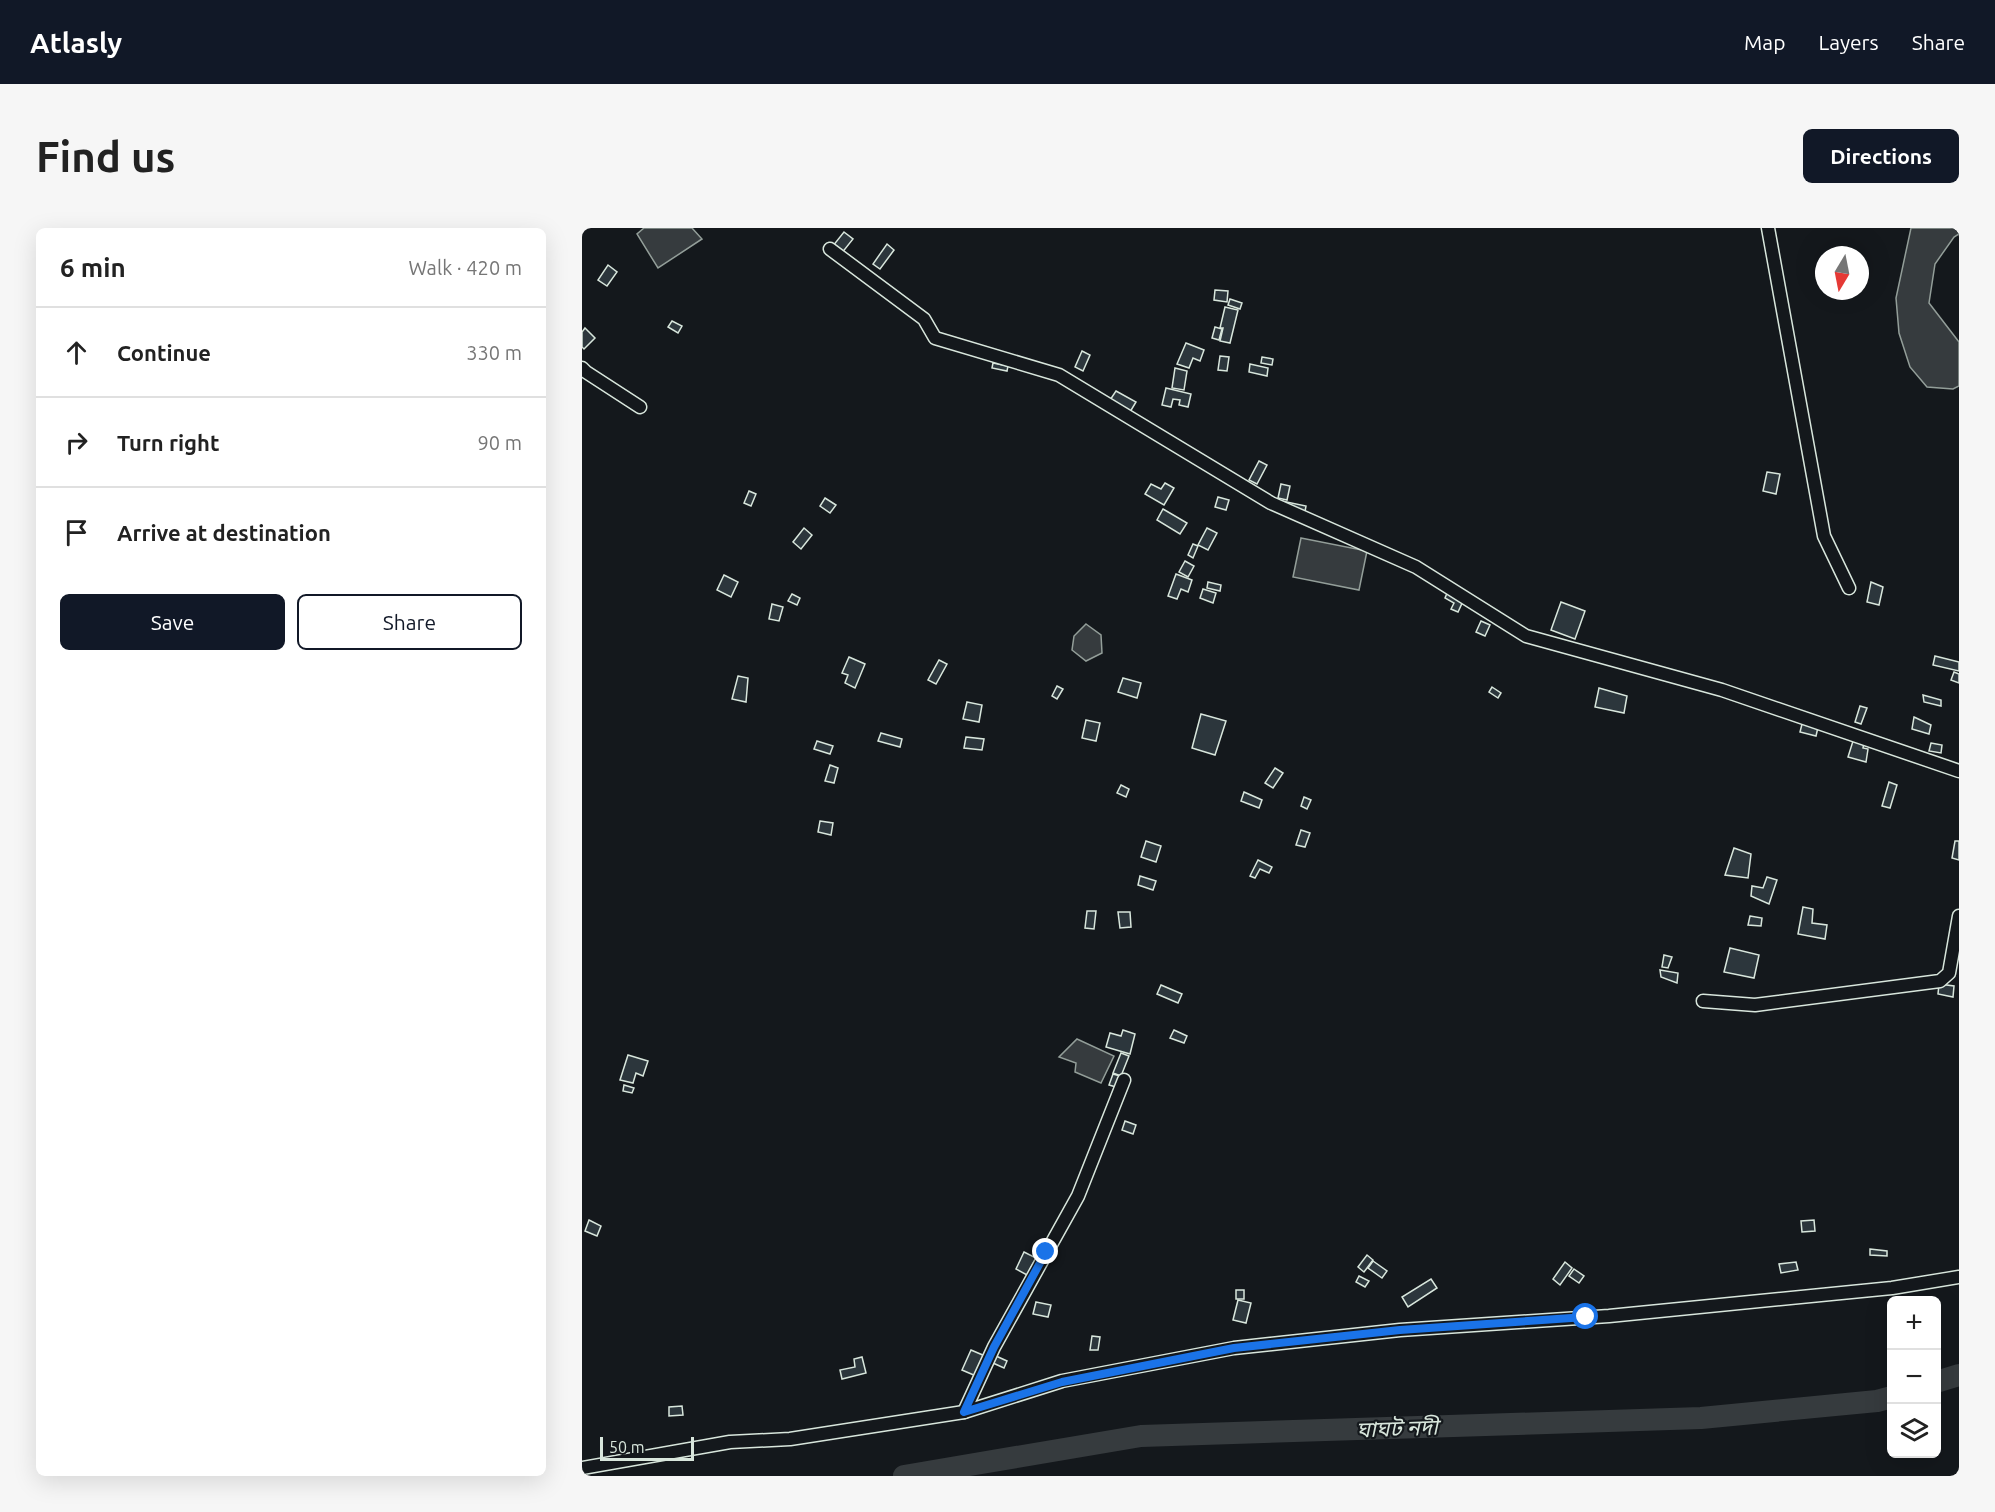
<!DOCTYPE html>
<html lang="en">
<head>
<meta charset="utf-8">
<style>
	:root { --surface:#fff; --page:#f6f6f6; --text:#222; --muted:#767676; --line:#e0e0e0; --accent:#111827 }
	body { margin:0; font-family:Ubuntu,"Noto Sans Bengali",sans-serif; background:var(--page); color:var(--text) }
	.controls { position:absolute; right:18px; bottom:18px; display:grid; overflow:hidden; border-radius:9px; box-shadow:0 6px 24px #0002 }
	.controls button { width:54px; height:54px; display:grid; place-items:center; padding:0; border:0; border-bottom:2px solid var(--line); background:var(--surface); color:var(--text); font:30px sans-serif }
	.compass { position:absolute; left:1233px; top:18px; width:54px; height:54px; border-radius:50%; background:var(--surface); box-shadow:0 6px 24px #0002; rotate:190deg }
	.scale { position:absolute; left:18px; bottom:15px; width:94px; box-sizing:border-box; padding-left:6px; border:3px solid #d8e6dc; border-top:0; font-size:16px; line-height:21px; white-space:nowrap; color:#d8e6dc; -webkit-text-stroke:4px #14181c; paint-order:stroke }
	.stop { position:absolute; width:18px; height:18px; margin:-14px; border:4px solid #1a73e8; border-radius:50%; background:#fff }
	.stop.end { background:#1a73e8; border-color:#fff; box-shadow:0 2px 6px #0008 }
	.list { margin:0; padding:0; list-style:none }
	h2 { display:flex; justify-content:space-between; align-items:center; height:78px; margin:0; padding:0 24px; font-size:26px }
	h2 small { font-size:20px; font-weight:400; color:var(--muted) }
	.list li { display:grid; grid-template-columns:39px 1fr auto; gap:18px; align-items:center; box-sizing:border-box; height:90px; padding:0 24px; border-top:2px solid var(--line) }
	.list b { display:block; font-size:22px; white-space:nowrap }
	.list em { font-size:20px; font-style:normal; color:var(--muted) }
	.actions { display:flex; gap:12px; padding:18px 24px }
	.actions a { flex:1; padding:14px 0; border:2px solid var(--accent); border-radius:9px; text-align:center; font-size:21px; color:var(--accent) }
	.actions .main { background:var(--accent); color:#fff }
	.icon { flex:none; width:33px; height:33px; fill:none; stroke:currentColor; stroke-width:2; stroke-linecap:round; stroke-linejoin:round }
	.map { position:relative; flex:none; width:1377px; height:1248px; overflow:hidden; border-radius:9px }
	header { display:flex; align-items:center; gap:36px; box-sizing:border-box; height:84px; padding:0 30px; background:var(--accent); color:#fff }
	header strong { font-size:28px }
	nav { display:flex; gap:33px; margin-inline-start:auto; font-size:21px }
	.intro { display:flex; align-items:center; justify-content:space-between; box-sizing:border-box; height:144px; padding:0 36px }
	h1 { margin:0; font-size:42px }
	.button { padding:15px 27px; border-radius:9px; background:var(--accent); color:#fff; font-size:21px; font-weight:700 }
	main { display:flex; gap:36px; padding:0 36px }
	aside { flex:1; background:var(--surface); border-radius:9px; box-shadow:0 6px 24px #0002 }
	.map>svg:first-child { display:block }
	.water { fill:#363b3e; stroke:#939e99; stroke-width:1.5 }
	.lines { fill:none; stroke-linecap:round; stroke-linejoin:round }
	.river { stroke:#363b3e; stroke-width:22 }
	.building { fill:#2c363c; stroke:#d8e6dc; stroke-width:1.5 }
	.street-casing { stroke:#d8e6dc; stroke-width:15 }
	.street { stroke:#14181c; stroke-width:12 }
	.route { stroke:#1a73e8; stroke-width:8 }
	.labels { text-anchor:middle; stroke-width:4.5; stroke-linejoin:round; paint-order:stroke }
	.water-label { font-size:22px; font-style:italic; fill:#d8e6dc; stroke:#14181c }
</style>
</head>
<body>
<header>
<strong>Atlasly</strong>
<nav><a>Map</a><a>Layers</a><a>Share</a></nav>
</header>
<div class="intro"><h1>Find us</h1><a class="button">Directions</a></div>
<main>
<aside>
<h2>6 min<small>Walk · 420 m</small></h2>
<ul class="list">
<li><svg class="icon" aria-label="ahead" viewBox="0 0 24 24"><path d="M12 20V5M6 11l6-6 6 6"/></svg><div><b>Continue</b></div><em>330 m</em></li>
<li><svg class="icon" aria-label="right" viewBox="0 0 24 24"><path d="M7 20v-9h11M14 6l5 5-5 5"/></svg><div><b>Turn right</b></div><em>90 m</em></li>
<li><svg class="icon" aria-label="arrive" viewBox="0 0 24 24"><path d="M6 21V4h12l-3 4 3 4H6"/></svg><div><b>Arrive at destination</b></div></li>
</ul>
<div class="actions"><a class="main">Save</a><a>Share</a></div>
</aside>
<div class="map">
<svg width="1377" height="1248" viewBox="0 0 1377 1248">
	<rect width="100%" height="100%" fill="#14181c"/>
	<g class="water">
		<path d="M62,0h48l10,11 -44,29 -21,-34z"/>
		<path d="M1329,0h48v6l-5,3 -19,27 -6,39 30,39v44l-6,3 -26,-2 -17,-20 -11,-34 -3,-35z"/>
		<path d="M719,310l66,13 -8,39 -66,-13z"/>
		<path d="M504,396l15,11 1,18 -16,8 -14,-11 2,-14z"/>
		<path d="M495,811l37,17 -13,27 -26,-11 1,-9 -17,-6z"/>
	</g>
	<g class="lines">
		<g class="river">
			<path d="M1354,1154l23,-7"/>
			<path d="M322,1248l237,-40 560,-18 176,-17 15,-4"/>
		</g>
	</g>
	<g class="building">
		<path d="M262,4l9,7 -12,15 -9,-7z"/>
		<path d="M305,16l7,6 -14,19 -7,-5z"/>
		<path d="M26,37l9,7 -10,14 -9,-6z"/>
		<path d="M633,62l13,1 -1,11 -13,-2z"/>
		<path d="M648,71l12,4 -2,6 -12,-4z"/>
		<path d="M643,79l13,3 -8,33 -10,-2 3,-13h-3z"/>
		<path d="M90,93l10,5 -4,7 -10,-6z"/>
		<path d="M633,99l7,2 -3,11 -7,-2z"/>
		<path d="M3,100l10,10 -11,11 -2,-2v-15z"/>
		<path d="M604,115l18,7 -4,11 -7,-3 -4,10 -12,-4z"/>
		<path d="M500,123l8,4 -7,16 -8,-4z"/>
		<path d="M638,128l9,1 -2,14 -9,-1z"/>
		<path d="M680,129l11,2 -1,6 -11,-2z"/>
		<path d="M411,135l15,3 -1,5 -15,-3z"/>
		<path d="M668,136l18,4 -1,8 -18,-4z"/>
		<path d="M593,140l12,3 -3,19 -12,-2z"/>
		<path d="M584,160l25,6 -3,13 -9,-2 1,-5 -7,-1 -2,8 -9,-2z"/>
		<path d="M534,163l20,11 -6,10 -20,-12z"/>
		<path d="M677,233l8,4 -10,19 -8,-4z"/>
		<path d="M1185,244l13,2 -4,20 -13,-3z"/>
		<path d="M583,255l9,5 -10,17 -19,-11 6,-10 10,5z"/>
		<path d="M699,256l9,2 -3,14 -9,-2z"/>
		<path d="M167,263l7,3 -5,12 -7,-3z"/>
		<path d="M636,269l11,3 -3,10 -11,-3z"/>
		<path d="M243,270l11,7 -6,8 -10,-7z"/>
		<path d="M695,272l29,6 -2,11 -29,-6z"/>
		<path d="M581,281l24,14 -7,11 -23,-14z"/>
		<path d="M222,300l8,7 -11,14 -8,-7z"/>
		<path d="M625,300l10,5 -9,17 -10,-5z"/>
		<path d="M611,316l5,2 -5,12 -5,-3z"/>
		<path d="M603,333l9,5 -6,11 -9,-5z"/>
		<path d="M594,346l16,6 -4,12 -7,-3 -4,10 -9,-3z"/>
		<path d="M142,347l14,7 -7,15 -14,-7z"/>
		<path d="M626,354l13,3 -1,6 -13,-3z"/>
		<path d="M1289,354l12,5 -4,18 -12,-3z"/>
		<path d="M621,361l13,4 -3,10 -13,-5z"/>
		<path d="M866,363l16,8 -6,13 -7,-3 3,-6 -9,-5z"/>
		<path d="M210,366l8,4 -3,7 -9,-4z"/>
		<path d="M979,374l24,9 -10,28 -24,-9z"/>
		<path d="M190,376l11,3 -4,14 -10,-2z"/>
		<path d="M899,393l9,4 -5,11 -9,-4z"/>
		<path d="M1353,428l24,6v9l-26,-6z"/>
		<path d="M267,429l16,7 -10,24 -10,-5 3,-8 -6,-2z"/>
		<path d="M357,432l8,4 -11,20 -8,-4z"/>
		<path d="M1372,444l5,2v9l-8,-3z"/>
		<path d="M156,448l10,2 -2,24 -14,-3z"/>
		<path d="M541,450l18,5 -4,15 -19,-6z"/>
		<path d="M475,458l6,3 -6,10 -5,-3z"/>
		<path d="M910,459l9,6 -3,5 -9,-6z"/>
		<path d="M1017,460l28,8 -3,17 -29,-6z"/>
		<path d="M1341,467l18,5v6l-17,-4z"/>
		<path d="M385,474l15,3 -3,17 -16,-3z"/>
		<path d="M1278,478l7,2 -6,16 -6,-2z"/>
		<path d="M619,486l25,7 -11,34 -23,-7z"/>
		<path d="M1332,489l17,8 -2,9 -17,-5z"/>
		<path d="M504,492l14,3 -4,18 -14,-3z"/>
		<path d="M1221,492l16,3 -3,13 -16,-4z"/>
		<path d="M299,505l21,6 -2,8 -22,-6z"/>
		<path d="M384,509l18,2 -2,11 -18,-2z"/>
		<path d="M235,513l16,5 -3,8 -16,-5z"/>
		<path d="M1271,513l11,2 -1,5 5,1 -2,13 -18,-5z"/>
		<path d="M1349,515l11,2 -1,8 -12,-2z"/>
		<path d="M248,537l8,3 -4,15 -9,-2z"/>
		<path d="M693,540l8,5 -10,15 -8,-5z"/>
		<path d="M1307,554l8,3 -7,23 -8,-2z"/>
		<path d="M539,557l8,4 -3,8 -9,-4z"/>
		<path d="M662,564l18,8 -3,8 -18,-7z"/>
		<path d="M722,569l7,3 -4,9 -6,-3z"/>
		<path d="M238,593l13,2 -2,12 -13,-3z"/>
		<path d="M719,602l9,3 -5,14 -9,-2z"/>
		<path d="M564,613l15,5 -5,16 -15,-5z"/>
		<path d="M1373,613h4v19l-7,-2z"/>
		<path d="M1152,620l17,6 -3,24 -23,-3z"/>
		<path d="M676,632l14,7 -3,6 -9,-4 -5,9 -5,-2z"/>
		<path d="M558,648l16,5 -3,9 -15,-5z"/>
		<path d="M1185,649l10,3 -8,24 -18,-8 1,-10 11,2z"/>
		<path d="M1221,679l10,2 -1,14 15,2 -2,14 -27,-5z"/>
		<path d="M505,683h9l-2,18 -9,-1z"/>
		<path d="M536,684h12l1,15 -11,1z"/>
		<path d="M1168,688l12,2 -1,8 -13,-1z"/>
		<path d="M1148,720l29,7 -5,23 -30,-6z"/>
		<path d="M1082,727l8,2 -4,11 -6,-1z"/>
		<path d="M1078,742l18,3 -1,10 -16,-6z"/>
		<path d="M1357,756l15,2 -1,11 -15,-3z"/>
		<path d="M579,757l21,9 -4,9 -21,-9z"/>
		<path d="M541,802l12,4 -5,20 -24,-7 4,-14 11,3z"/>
		<path d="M592,802l13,6 -3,7 -14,-5z"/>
		<path d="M539,825l8,3 -8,20 -8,-3z"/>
		<path d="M46,827l20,6 -5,15 -7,-3 -3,10 -13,-3z"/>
		<path d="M531,846l7,2 -4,11 -7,-2z"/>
		<path d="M42,857l10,3 -2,5 -9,-2z"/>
		<path d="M543,893l11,4 -3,9 -11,-4z"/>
		<path d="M7,992l12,6 -4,10 -12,-5z"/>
		<path d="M1232,992l1,11 -13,1 -1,-11z"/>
		<path d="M1288,1021l17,2v5l-17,-1z"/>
		<path d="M442,1024l12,6 -9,17 -11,-6z"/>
		<path d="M785,1027l6,5 -9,12 -6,-5z"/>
		<path d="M791,1033l14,10 -5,7 -14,-10z"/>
		<path d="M983,1034l7,6 -12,17 -7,-6z"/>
		<path d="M1214,1034l2,8 -17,3 -2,-9z"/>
		<path d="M992,1041l10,7 -5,7 -10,-7z"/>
		<path d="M777,1048l10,5 -4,6 -9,-5z"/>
		<path d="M849,1051l6,9 -29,19 -6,-10z"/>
		<rect x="654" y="1062" width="8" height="9"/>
		<path d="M656,1072l13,3 -5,20 -13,-3z"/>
		<path d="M454,1074l15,3 -3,12 -15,-3z"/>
		<path d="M510,1108l8,1 -2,13h-8z"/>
		<path d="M389,1122l14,6 -9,20 -14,-6z"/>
		<path d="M414,1128l11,5 -3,7 -11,-5z"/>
		<path d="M280,1129l4,16 -24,6 -2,-9 15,-3 -1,-8z"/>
		<path d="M100,1178l1,9 -14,1v-9z"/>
	</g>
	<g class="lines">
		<defs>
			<g id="street">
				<path d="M1186,0l56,308 25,52"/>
				<path d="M248,21l94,70 11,19 124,37 212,128 145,64 110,69 196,54 237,81"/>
				<path d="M0,140l4,4 54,35"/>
				<path d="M1121,773l52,4 185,-24 9,-8 10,-57"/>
				<path d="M382,1184l30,-65 84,-151 46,-116"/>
				<path d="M0,1240l148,-26 60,-3 174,-27 98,-31 172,-33 166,-18 209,-14 283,-28 67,-11"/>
			</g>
		</defs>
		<use href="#street" class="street-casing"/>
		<use href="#street" class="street"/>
	</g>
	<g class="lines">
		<path class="route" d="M464,1024l-52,95 -30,65 98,-30 172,-34 166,-18 186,-13"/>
	</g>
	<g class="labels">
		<g class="water-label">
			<text transform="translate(815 1200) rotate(-2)" y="8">ঘাঘট নদী</text>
		</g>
	</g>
</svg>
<div class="controls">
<button>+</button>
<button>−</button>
<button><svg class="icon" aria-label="layers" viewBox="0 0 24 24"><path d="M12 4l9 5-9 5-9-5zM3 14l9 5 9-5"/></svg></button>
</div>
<svg class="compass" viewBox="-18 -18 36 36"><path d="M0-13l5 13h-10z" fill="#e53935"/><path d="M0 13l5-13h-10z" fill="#767676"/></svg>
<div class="scale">50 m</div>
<div class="stop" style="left:1004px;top:1089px"></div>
<div class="stop end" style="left:464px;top:1024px"></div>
</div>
</main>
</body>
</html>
